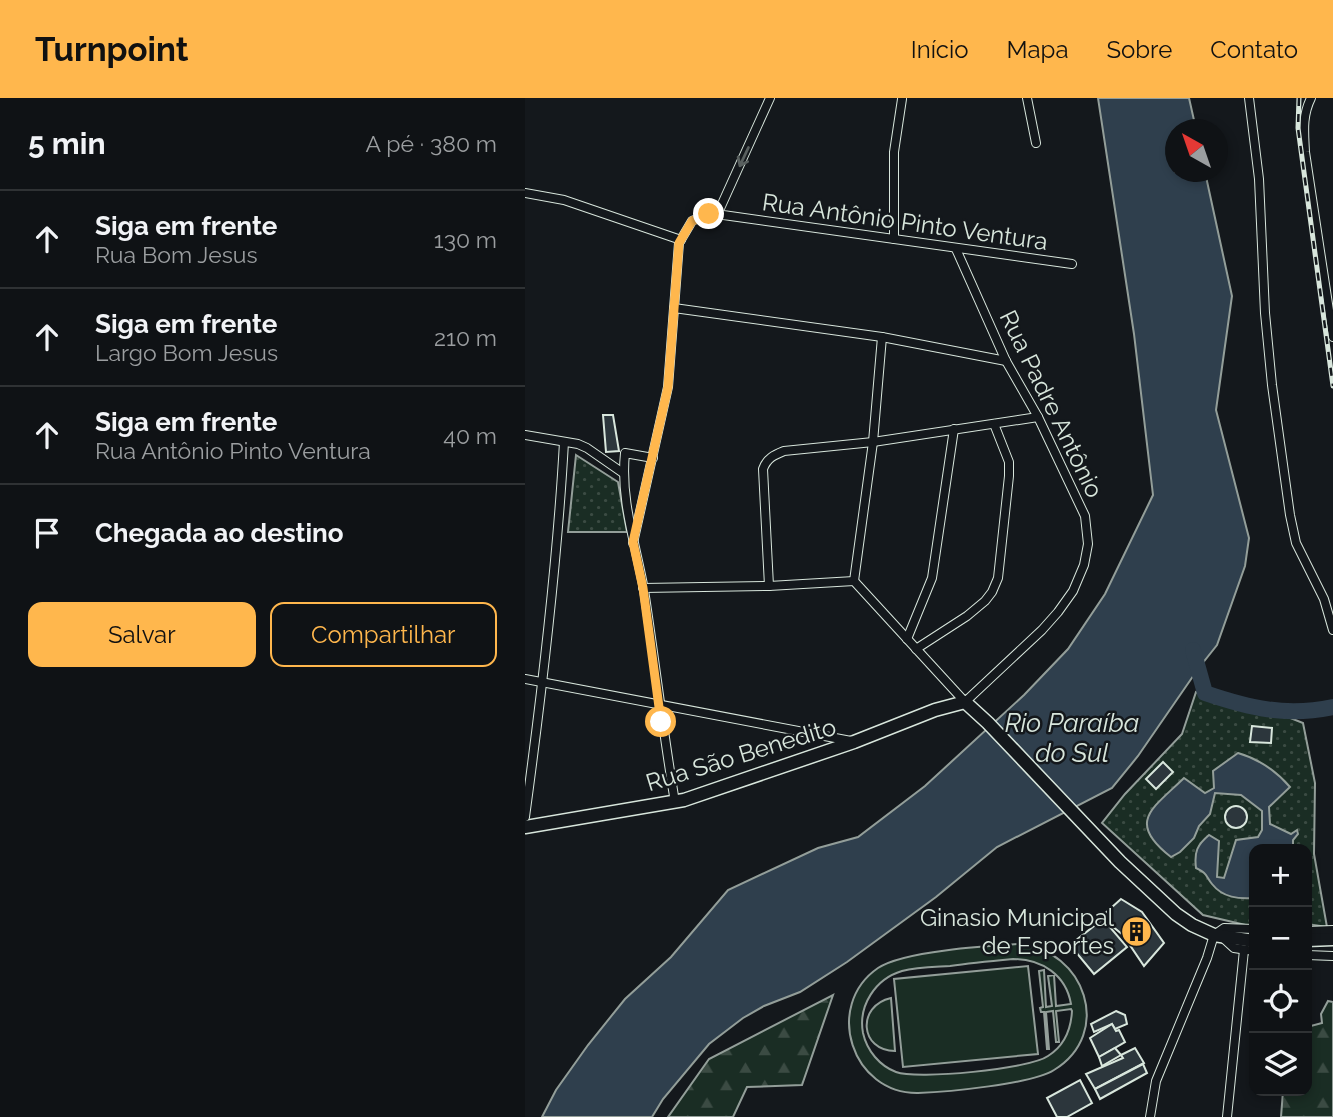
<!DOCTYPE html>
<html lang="pt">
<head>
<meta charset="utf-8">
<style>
	:root { --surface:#0f1215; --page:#181b1e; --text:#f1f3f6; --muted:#9b9ea0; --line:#2f3234; --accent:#ffb74d }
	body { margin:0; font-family:Raleway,sans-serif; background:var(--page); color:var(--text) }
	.controls { position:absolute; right:21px; bottom:21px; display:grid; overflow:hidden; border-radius:14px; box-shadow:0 4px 10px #0003 }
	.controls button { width:63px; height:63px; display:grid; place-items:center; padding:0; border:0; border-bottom:2px solid var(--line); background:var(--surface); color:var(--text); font:35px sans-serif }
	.compass { position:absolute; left:640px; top:21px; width:63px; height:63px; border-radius:50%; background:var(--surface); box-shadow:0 4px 10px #0003; rotate:320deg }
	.stop { position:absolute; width:21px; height:21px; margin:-16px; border:5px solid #ffb74d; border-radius:50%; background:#fff }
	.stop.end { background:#ffb74d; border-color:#fff; box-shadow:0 2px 7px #0008 }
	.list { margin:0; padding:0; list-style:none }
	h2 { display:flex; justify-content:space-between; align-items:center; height:91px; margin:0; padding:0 28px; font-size:30px }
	h2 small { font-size:23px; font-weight:400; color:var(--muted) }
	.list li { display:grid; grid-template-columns:46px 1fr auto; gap:21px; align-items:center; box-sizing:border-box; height:98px; padding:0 28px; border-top:2px solid var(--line) }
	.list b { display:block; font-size:26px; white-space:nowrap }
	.list p { margin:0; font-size:23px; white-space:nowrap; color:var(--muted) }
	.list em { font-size:23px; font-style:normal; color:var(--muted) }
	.actions { display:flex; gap:14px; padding:21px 28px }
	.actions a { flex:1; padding:16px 0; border:2px solid var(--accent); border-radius:14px; text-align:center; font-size:24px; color:var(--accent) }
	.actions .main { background:var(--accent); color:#111 }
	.icon { flex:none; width:38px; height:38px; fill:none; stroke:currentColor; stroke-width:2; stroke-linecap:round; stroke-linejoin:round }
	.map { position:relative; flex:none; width:808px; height:1019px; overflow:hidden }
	header { display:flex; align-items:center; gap:42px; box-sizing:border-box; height:98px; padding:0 35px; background:var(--accent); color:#111 }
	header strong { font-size:33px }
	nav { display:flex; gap:38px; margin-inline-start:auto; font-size:24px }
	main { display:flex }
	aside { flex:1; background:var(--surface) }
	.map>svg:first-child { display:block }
	.grass { fill:url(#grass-dots); stroke:#939e99; stroke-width:2 }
	.forest { fill:url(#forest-firs); stroke:#939e99; stroke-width:2 }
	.pitch { fill:#1a2d24; stroke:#939e99; stroke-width:2; fill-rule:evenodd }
	.water { fill:#2f3f4d; stroke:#939e99; stroke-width:2 }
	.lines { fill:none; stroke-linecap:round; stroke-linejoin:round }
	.river { stroke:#2f3f4d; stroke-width:16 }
	.building { fill:#2c363c; stroke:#d8e6dc; stroke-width:2 }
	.minor-casing { stroke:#d8e6dc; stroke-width:10 }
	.secondary-casing { stroke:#d8e6dc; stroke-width:15 }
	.minor { stroke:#14181c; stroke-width:8 }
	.secondary { stroke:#14181c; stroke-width:12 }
	.rail-casing { stroke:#d8e6dc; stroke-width:5 }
	.rail { stroke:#14181c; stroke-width:2.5; stroke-dasharray:8; stroke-linecap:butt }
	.oneway { stroke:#59605f }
	.route { stroke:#ffb74d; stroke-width:9 }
	.labels { text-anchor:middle; stroke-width:5; stroke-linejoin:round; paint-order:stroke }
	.street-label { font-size:24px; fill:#d8e6dc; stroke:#14181c }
	.poi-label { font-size:24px; fill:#d8e6dc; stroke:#14181c; text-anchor:end }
	.water-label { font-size:26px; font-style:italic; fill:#d8e6dc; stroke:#14181c }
</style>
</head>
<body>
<header>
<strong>Turnpoint</strong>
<nav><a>Início</a><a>Mapa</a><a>Sobre</a><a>Contato</a></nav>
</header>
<main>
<aside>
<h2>5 min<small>A pé · 380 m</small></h2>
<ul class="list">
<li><svg class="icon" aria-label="ahead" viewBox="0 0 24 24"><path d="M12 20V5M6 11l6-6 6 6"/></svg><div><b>Siga em frente</b><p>Rua Bom Jesus</p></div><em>130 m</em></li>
<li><svg class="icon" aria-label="ahead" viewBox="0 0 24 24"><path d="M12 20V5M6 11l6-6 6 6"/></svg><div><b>Siga em frente</b><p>Largo Bom Jesus</p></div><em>210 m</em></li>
<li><svg class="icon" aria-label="ahead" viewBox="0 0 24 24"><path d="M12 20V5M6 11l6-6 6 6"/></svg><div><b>Siga em frente</b><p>Rua Antônio Pinto Ventura</p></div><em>40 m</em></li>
<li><svg class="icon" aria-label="arrive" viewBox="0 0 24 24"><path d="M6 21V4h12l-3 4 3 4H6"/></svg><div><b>Chegada ao destino</b></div></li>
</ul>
<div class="actions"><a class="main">Salvar</a><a>Compartilhar</a></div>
</aside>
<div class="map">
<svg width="808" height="1019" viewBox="0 0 808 1019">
	<defs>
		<pattern id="grass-dots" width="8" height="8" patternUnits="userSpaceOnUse" patternTransform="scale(1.75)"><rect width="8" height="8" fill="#1a2d24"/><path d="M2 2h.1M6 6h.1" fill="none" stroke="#3b4b43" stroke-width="1.8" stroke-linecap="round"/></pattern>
		<pattern id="forest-firs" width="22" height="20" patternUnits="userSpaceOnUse" patternTransform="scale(1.75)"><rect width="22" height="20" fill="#1a2d24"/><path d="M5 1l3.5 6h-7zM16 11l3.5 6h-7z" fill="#3b4b43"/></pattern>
	</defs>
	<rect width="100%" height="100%" fill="#14181c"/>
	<g class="grass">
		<path d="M51,357l42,27 9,50h-59z"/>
		<path d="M671,594l35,10 27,3 45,18 12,60 -1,71 13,73 -20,-3v-75h-53v78l-51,-12 -101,-92 23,-29 57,-60z"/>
	</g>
	<g class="forest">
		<path d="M308,897l-31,90 -55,2 -14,30h-65l41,-58z"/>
		<path d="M803,903l5,1v115h-52l2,-26h24v-64l15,-4 -1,-9z"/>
	</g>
	<g class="pitch">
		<path d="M494,846c66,6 95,89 35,126 -21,14 -108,22 -136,23 -66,1 -95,-87 -40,-125 25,-17 108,-22 141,-24zM488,861c29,0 53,16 58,45l-15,2 -2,-31 -6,1 4,30 -6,1 -2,-37 -5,1 4,36 -3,1 1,4h3l3,37h2l-3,-37 7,-1 3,31h3l-3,-31 15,-2 1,2c-1,18 -8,35 -24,45 -18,13 -131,24 -152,16 -16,-6 -29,-21 -33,-39 -5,-27 12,-54 39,-62 15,-4 32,-4 48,-5 21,-3 42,-5 63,-7z"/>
		<path d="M503,868l10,88 -135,13 -9,-88z"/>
		<path d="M366,900l4,53c-35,0 -39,-45 -4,-53z"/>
	</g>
	<g class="water">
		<path d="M573,0h91l7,31 -21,1v42h30l27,124 -16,114 33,128 -4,28 -28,79 -19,24 -60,87 -26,32 -115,59 -61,50 -89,65 -47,30 -36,14 -21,12 -34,26 -46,55 -11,18h-110l14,-27 32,-45 37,-46 46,-42 57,-67 90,-42 40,-11 67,-51 99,-91 44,-46 37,-55 48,-99 -19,-161z"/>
		<path d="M713,655c21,6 38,18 52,34l-21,20 1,17 21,10 6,-4 1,4 -5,6v9h-39v49c-15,1 -31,0 -42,-14 -7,-9 -4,-10 -16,-16 -2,-16 1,-23 13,-33l10,6 -2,36 7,1 12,-38 22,-3 4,-7v-19l-21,-16 -26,-2 -5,21 -11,12 -5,12 -14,14 -9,5c-45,-35 -19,-48 13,-79l21,15 9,-5 -1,-17z"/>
	</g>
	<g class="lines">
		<path class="river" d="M668,552l12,43c44,15 81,24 128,14"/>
	</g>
	<g class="building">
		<path d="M78,317h10l6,36 -13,1z"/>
		<path d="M727,628l20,2 -1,15 -21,-1z"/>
		<path d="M638,664l10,10 -17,17 -10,-10z"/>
		<circle cx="711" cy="719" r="11"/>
		<path d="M596,801l21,13 22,31 -20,23 -21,-31 -22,-18z"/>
		<path d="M578,821l24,28 -33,27 -24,-29z"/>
		<path d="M591,913l9,4 2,9 -12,5 -3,-5 -18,8 -3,-8z"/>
		<path d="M587,926l4,7 3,-1 6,12 -26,15 -9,-19z"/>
		<path d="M590,950l6,7 -19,11 -3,-9z"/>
		<path d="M610,950l9,15 -49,26 -9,-15 37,-16 -2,-3z"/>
		<path d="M618,966l4,9 -47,26 -5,-10z"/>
		<path d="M555,982l12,23 -25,14h-10l-10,-19z"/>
	</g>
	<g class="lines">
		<defs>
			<g id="minor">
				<path d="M502,0l9,45"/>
				<path d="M724,0l10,81 6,134 7,72 18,130 6,28 28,56 9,31"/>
				<path d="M786,0c-9,18 -7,34 -6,54l28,185"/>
				<path d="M0,95l39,7 117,40"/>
				<path d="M192,117l53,-117"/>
				<path d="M369,141v-87l8,-53"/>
				<path d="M149,210l208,29 124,24"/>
				<path d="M0,337l53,9 9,4 36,25"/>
				<path d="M128,360l-28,-5c-5,47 11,92 19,137 11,71 19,142 31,212"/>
				<path d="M108,445l35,-156 11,-144 13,-22 17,-8 363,51"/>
				<path d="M329,483l111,121 77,-72 16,-18 15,-21 11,-26 4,-21 -3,-28 -47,-99 -32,-56 -50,-112"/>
				<path d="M329,483l19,-139 9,-105"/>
				<path d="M244,488l-6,-117c4,-11 11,-14 21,-18l89,-9 165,-25"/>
				<path d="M118,490l126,-2 85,-5"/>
				<path d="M382,541l25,-61 22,-149"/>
				<path d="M391,551l51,-33 18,-15 7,-9 6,-14 11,-102v-14l-15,-38"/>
				<path d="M0,581l326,62"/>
				<path d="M0,719c17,-125 32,-249 39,-375"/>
				<path d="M782,833l26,-1"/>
				<path d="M697,839l12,11 20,3"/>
				<path d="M782,857l26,1"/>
				<path d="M625,1019l6,-36 51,-123 7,-23 10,-7 30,1"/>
				<path d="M702,1019l17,-167"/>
			</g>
			<g id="secondary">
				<path d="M0,729l159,-27 170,-58 81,-32 30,-8 23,21 132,139 56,52 16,11 22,10 40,6"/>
				<path d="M782,842l26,-1"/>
			</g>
		</defs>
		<use href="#minor" class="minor-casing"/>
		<use href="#secondary" class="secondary-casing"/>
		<use href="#minor" class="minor"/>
		<use href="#secondary" class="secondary"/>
		<defs>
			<path id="rail" d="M774,0l-1,30 35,258"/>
		</defs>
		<use href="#rail" class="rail-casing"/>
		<use href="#rail" class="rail"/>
	</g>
	<defs><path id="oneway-shaft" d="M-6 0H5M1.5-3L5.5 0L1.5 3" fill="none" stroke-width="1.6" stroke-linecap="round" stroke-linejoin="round" transform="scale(1.75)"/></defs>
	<use class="oneway" href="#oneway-shaft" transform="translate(219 59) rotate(115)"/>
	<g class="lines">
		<path class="route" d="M136,624l-18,-134 -10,-46 35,-155 11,-144 13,-22 17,-7"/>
	</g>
	<defs>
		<symbol id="building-disc" viewBox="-11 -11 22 22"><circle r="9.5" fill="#ffb74d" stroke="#14181c"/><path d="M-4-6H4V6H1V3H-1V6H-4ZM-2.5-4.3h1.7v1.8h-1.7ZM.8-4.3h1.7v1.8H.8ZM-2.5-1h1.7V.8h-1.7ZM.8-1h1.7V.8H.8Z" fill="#111"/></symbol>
	</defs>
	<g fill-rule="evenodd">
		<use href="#building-disc" x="594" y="816" width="35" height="35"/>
	</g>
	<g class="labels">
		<g class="street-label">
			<text transform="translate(380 124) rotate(8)" y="8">Rua Antônio Pinto Ventura</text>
			<text transform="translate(526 306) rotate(64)" y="8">Rua Padre Antônio</text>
			<text transform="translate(216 657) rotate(-17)" y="8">Rua São Benedito</text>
		</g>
		<g class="poi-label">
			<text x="589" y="828">Ginasio Municipal<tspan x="589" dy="28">de Esportes</tspan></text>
		</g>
		<g class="water-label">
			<text x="547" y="634">Rio Paraíba<tspan x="547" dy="30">do Sul</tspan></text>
		</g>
	</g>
</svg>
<div class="controls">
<button>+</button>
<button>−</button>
<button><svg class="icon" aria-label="locate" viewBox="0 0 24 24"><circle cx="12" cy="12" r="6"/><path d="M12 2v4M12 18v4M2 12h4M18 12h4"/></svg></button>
<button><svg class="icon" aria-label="layers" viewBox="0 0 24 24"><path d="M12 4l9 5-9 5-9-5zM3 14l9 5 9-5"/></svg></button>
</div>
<svg class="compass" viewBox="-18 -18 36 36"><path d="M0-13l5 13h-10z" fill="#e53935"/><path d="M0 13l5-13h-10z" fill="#9b9ea0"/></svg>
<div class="stop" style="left:136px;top:624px"></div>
<div class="stop end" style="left:184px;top:116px"></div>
</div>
</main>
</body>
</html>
